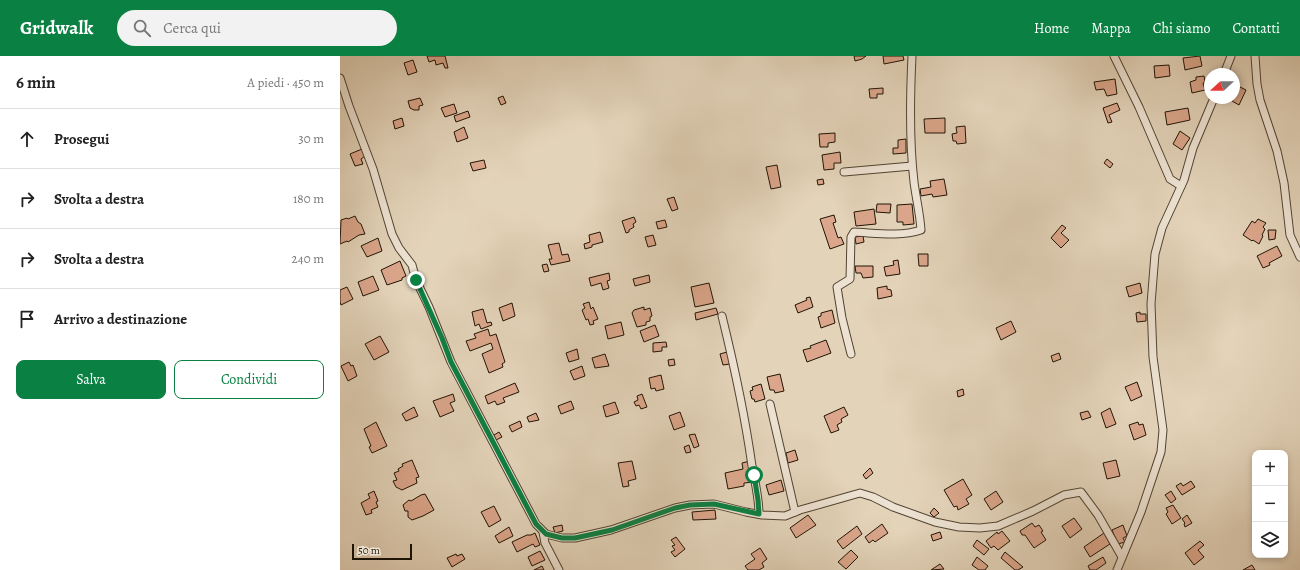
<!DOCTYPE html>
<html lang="it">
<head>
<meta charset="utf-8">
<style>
	:root { --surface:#fff; --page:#f2f2f2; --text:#222; --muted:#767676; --line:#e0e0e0; --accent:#0b8043 }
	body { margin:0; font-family:Alegreya,serif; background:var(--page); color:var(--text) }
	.controls { position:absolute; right:12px; bottom:12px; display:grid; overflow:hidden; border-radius:8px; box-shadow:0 2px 6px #0003 }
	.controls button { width:36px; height:36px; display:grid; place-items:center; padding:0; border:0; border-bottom:1px solid var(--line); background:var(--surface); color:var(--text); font:20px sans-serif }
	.compass { position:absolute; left:864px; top:12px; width:36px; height:36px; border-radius:50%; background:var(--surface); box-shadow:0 2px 6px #0003; rotate:249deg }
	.scale { position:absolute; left:12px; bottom:10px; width:60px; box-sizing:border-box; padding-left:4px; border:2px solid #201405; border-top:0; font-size:11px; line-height:14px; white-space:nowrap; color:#201405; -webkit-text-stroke:3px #ede2d2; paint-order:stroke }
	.stop { position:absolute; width:12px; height:12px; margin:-9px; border:3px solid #0b8043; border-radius:50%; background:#fff }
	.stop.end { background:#0b8043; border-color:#fff; box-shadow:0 1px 4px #0008 }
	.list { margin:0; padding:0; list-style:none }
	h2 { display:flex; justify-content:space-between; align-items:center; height:52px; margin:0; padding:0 16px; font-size:17px }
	h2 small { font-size:13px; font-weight:400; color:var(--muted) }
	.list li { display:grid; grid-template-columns:26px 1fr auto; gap:12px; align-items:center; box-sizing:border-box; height:60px; padding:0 16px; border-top:1px solid var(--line) }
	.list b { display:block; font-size:15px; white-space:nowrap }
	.list em { font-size:13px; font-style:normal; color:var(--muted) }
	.actions { display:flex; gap:8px; padding:12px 16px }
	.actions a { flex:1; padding:9px 0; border:1px solid var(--accent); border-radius:8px; text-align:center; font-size:14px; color:var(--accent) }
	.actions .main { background:var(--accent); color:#fff }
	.icon { flex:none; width:22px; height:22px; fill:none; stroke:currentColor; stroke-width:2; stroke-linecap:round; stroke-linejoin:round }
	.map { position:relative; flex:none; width:960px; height:514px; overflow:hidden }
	header { display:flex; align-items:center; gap:24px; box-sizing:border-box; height:56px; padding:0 20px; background:var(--accent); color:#fff }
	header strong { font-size:19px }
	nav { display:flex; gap:22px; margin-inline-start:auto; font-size:14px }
	.search { width:280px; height:36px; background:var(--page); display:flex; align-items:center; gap:10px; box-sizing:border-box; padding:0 14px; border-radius:22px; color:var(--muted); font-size:15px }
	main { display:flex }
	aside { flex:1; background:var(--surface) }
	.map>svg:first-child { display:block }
	.building { fill:#dba68b; stroke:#201405 }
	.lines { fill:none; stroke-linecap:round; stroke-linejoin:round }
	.street-casing { stroke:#514432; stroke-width:9 }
	.street { stroke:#ede2d2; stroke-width:7 }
	.route { stroke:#0b8043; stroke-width:5 }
</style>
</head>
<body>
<header>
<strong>Gridwalk</strong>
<div class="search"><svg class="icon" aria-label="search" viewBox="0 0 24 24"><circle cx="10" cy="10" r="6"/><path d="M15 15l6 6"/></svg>Cerca qui</div>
<nav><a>Home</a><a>Mappa</a><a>Chi siamo</a><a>Contatti</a></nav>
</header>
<main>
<aside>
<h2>6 min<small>A piedi · 450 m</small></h2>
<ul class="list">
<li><svg class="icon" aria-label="ahead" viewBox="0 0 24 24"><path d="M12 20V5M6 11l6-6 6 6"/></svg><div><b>Prosegui</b></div><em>30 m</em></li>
<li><svg class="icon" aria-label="right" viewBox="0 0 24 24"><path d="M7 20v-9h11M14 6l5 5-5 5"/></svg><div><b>Svolta a destra</b></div><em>180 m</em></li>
<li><svg class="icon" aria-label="right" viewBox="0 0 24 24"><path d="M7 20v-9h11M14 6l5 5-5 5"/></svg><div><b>Svolta a destra</b></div><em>240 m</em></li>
<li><svg class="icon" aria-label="arrive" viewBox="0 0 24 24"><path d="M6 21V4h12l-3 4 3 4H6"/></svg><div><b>Arrivo a destinazione</b></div></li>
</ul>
<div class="actions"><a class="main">Salva</a><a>Condividi</a></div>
</aside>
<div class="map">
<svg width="960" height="514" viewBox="0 0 960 514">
	<rect width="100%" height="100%" fill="#e3d3b9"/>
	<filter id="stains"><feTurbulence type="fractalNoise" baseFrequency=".005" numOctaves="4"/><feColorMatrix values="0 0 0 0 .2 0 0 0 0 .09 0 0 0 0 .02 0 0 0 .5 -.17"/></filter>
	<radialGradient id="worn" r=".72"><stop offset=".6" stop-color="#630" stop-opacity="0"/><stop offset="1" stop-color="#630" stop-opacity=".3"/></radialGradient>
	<g class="building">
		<path d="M87,0h18l3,12h-3l-2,-5 -7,2 -1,-5 -6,2z"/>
		<path d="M514,0h12l-4,3 -7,2z"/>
		<path d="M543,0h20l1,4 -20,4z"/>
		<path d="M860,0l2,10 -17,4 -2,-12z"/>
		<path d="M73,4l4,12 -9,3 -4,-12z"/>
		<path d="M829,9l1,11 -15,2 -1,-12z"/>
		<path d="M864,20l1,6 -2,1 2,7 -13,3 -2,-11 6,-2v-3z"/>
		<path d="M775,23l2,15 -10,2 -3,-7 -8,1 -2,-8z"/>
		<path d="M894,28l12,6 -7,15 -12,-7h7z"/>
		<path d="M543,32v6h-6v4h-7l-1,-9z"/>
		<path d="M163,40l3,7 -5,2 -3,-7z"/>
		<path d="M80,42l3,7 -4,1v4h-5l-4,-2 -2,-7z"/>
		<path d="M777,47l3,7 -11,5 3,7 -4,1 -5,-15z"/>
		<path d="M114,48l3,9 -12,4 -4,-9z"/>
		<path d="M848,52l2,12 -23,5 -2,-13z"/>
		<path d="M128,55l2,6 -14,5 -2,-6z"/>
		<path d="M62,62l2,8 -9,3 -2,-8z"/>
		<path d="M605,62v15h-20l-1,-14z"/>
		<path d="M625,70l1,17 -9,1 -1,-3h-3l-1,-7 5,-1 -1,-6z"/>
		<path d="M124,71l4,11 -11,4 -3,-10z"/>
		<path d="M840,75l10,7 -8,12 -9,-6z"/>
		<path d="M495,77v9l-7,1v4h-8l-1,-13z"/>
		<path d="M566,83v14l-13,1v-6h5v-8z"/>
		<path d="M22,93l3,7 -4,3 2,5 -8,2 -5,-12z"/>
		<path d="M500,96l1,11h-7v6l-10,1 -2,-15z"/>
		<path d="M767,103l6,5 -3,4 -6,-5z"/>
		<path d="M144,104l2,8 -13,3 -3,-8z"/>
		<path d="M437,109l4,22 -10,2 -5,-22z"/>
		<path d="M483,123l1,5 -6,1 -1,-5z"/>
		<path d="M604,123l3,16 -14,2 -1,-3 -11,2 -1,-7 11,-2 -1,-6z"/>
		<path d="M334,141l4,12 -6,2 -5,-12z"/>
		<path d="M537,148h14l-1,9 -14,-1z"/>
		<path d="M572,148l2,20 -11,1v-3h-6v-17z"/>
		<path d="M534,153l2,15 -20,2 -2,-14z"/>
		<path d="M494,159l2,7 -3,1 5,15 3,-1 3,7 -14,5 -10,-30z"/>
		<path d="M15,160l3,6 3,2 4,10 -6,1 -11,7 -1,-1 -7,3 1,-24 6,-2 1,1z"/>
		<path d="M294,161l2,5 -3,2 1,3 -5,3v2l-3,1 -4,-12z"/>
		<path d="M918,163l8,4 -3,4 2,2 -3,6 1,1 -4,8 -6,-4 -1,1 -9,-6 9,-14 3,2z"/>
		<path d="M325,164l2,7 -9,2 -2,-7z"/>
		<path d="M722,169l4,3 -5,5 8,7 -8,8 -10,-10z"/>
		<path d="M928,174h8l-1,9 -6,1z"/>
		<path d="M260,176l3,10 -11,3v2l-7,2 -1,-5 6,-2 -1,-7z"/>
		<path d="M313,179l3,10 -8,2 -3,-10z"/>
		<path d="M523,180l1,6 -8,2 -1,-7z"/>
		<path d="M38,182l4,13 -15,6 -6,-11z"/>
		<path d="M219,187l3,12 6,-1 2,7 -19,4 -2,-6h3l-4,-14z"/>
		<path d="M937,190l5,10 -13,7 1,2 -7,3 -6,-12z"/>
		<path d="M578,198h10v12h-9z"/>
		<path d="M558,204l2,14 -14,2 -2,-9 10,-2 -1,-4z"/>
		<path d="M60,205l6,15 -4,2v2l-15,5 -6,-15z"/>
		<path d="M207,208l2,7 -5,1 -2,-7z"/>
		<path d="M515,210h18v11l-10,1 -2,-5h-5z"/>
		<path d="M269,217l1,7 -3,1 2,7 -6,2 -2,-7 -10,3 -2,-8z"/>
		<path d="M309,219l1,7 -15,4 -2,-7z"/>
		<path d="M33,220l6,14 -16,6 -5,-14z"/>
		<path d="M369,227l5,20 -19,4 -4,-20z"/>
		<path d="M800,227l2,10 -13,4 -3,-10z"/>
		<path d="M547,230v3l4,1 1,6 -14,3 -1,-11z"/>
		<path d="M7,231l6,12 -12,6 -1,-3v-12z"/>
		<path d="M470,241l3,10 -15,6 -3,-8 12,-5 -1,-2z"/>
		<path d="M249,246l2,7 2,-2 5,12 -5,2 1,3 -4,1 -2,-6 -2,1 -4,-10 3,-2 -2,-4z"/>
		<path d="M172,247l3,13 -12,5 -4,-13z"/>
		<path d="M304,251v3l6,-2 2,8 -2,1v4l-4,1v3l-9,2 -5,-14 2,-3z"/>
		<path d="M376,252l2,6 -22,6 -1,-7z"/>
		<path d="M143,253l4,14 4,-1 1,3 -11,4 -2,-5 -4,2 -3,-14z"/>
		<path d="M492,254l3,13 -14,5 -3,-11 3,-1v-3z"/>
		<path d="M800,256v2h6v7l-9,1 -1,-9z"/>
		<path d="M671,265l5,11 -15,8 -5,-12z"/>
		<path d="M281,266l3,13 -16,4 -3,-13z"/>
		<path d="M315,269l4,11 -15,6 -4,-11z"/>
		<path d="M148,273l2,7 6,-2 9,28 -3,2 1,3 -14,6 -7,-19 11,-5 -2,-6 -21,8 -4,-10 10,-3 -2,-4z"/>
		<path d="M40,280l9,16 -15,8 -9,-16z"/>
		<path d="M486,284l5,13 -24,9 -4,-12 8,-2 -1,-2z"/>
		<path d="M326,286l1,5h-5v4l-9,1v-9z"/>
		<path d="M237,293l2,10 -10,3 -3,-9z"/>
		<path d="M387,296l3,12 -7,1 -3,-11z"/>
		<path d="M719,297l2,6 -8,3 -2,-6z"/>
		<path d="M265,298l4,12 -14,2 -3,-10z"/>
		<path d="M334,303l1,6 -6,1 -1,-6z"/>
		<path d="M9,306l2,4 2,-1 4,11 -9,5 -7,-15z"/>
		<path d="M242,310l3,10 -11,4 -4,-9z"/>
		<path d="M440,318l4,17 -9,2 -1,-3h-4l-3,-13z"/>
		<path d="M321,319l3,14 -8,2 -1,-3 -4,1 -2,-11z"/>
		<path d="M797,326l5,14 -11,5 -6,-14z"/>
		<path d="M175,327l4,9 -16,6 2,4 -8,3 -2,-4 -7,3 -3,-8z"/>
		<path d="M421,328l4,15 -10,3 -1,-3h-2l-2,-8 3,-1 -1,-3z"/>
		<path d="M623,333l1,6 -6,2 -1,-6z"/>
		<path d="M113,338l2,7 -5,2 4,8 -14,6 -7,-16z"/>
		<path d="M302,338l5,13 -6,2 -2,-4 -3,1 -2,-4 4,-2 -1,-4z"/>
		<path d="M231,345l3,8 -13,5 -3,-8z"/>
		<path d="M275,346l4,11 -13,4 -3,-11z"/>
		<path d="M74,351l4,9 -12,5 -4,-7z"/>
		<path d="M504,351l4,8 -7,4 1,3 -5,3 2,5 -8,3 -7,-17z"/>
		<path d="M770,352l6,16 -10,4 -5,-15z"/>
		<path d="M748,355l3,6 -9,3 -2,-7z"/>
		<path d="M340,356l5,14 -11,4 -5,-14z"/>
		<path d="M196,357l3,7 -10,2 -2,-5z"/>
		<path d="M180,365l2,6 -10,5 -3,-6z"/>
		<path d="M36,366l11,24 -15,7 -3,-6 2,-1 -7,-17z"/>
		<path d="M798,366l1,3 4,-1 3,11 -12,5 -5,-15z"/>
		<path d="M159,376l3,5 -6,3 -2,-5z"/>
		<path d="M355,378l4,12 -5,2 -5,-13z"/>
		<path d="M349,389l2,7 -5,1 -2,-6z"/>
		<path d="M455,394l3,10 -10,3 -2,-10z"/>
		<path d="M72,404l7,17 -3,1 1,5 -15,7 -6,-3 -3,-6 4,-1 -3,-7 5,-2 -1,-2 5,-3 -1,-2z"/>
		<path d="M776,404l4,16 -13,3 -4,-16z"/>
		<path d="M292,405l4,18 -8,2 1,5 -6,1 -5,-24z"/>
		<path d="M410,405l4,21 -10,1v3l-16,3 -3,-16 18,-4 -1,-6z"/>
		<path d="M530,412l3,5 -7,6 -3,-4z"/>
		<path d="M623,423l9,16 -6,4 3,5 -11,6 -1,-4 -3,1 -10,-17z"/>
		<path d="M441,424l3,11 -15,4 -3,-10z"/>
		<path d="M851,425l4,6 -13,8 -6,-9 5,-3 2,3z"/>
		<path d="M34,435l4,10 -2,1 2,5 -7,3 1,3 -6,2 -5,-12 9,-5 -2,-4z"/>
		<path d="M656,435l7,11 -12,8 -7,-11z"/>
		<path d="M831,435l5,8 -5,4 -6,-8z"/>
		<path d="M85,438l9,16 -11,6 -11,4 -4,-3v-6h-3l-2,-6 6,-5 2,1 10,-6z"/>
		<path d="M833,449l8,13 -9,6 -6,-10 2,-2 -2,-4z"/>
		<path d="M154,450l7,14 -12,7 -8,-15z"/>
		<path d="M594,452l5,5 -5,4 -4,-4z"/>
		<path d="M375,454l1,9 -23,1 -1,-8z"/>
		<path d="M468,459l8,10 -20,13 -6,-10z"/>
		<path d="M847,459l5,8 -7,4 -1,-3 1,-1 -3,-4z"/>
		<path d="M734,462l8,11 -12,9 -8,-12z"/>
		<path d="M692,467l3,4 4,-2 4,6 -2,1 5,8 -12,8 -9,-13h-3l-2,-4z"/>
		<path d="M542,468l6,9 -13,9 -2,-2 -4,3 -4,-6z"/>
		<path d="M222,469l1,6 -8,2 -2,-6z"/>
		<path d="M783,469l4,11 -4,2 2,4 -7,2 -6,-14z"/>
		<path d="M517,470l5,8 -19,15 -6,-8z"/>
		<path d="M169,471l4,9 -14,7 -4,-7z"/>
		<path d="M662,475l8,10 -12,9 -4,-4 -3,2 -5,-7 11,-9 1,2z"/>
		<path d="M600,476l2,6 -9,3 -2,-6z"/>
		<path d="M195,477l5,12 -5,2 -2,-3 -16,8 -5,-10 15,-7h4z"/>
		<path d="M764,477l6,11 -20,13 -6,-10z"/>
		<path d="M336,481l9,12 -10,8 -4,-5 4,-2 -3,-4 3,-1 -4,-5z"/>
		<path d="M637,484l12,9 -5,6 -11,-9z"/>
		<path d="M860,485l4,4 -6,5 6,7 -10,8 -9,-12z"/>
		<path d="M420,492l7,11 -5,4 2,4 -5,3h-11l-3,-4 10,-7 -4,-5z"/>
		<path d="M511,494l7,7 -12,12 -8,-7z"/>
		<path d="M200,495l5,9 -13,6 -4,-9z"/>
		<path d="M665,496l18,15 -5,3h-3l-14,-12z"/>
		<path d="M116,498l1,2 5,-2 3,5 -13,8 -5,-9z"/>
		<path d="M637,501l11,9 -3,4h-6l-7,-5z"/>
		<path d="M763,501l3,6 -10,7h-6l-2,-4z"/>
		<path d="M600,508l4,5 -13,1z"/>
		<path d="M912,509l3,5h-12z"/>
		<path d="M202,510l2,4h-10z"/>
	</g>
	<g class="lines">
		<defs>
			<g id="street">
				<path d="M774,0l25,51 31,72 11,7"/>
				<path d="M915,0l2,28 3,16 17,51 7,32 6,52 10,22"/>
				<path d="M884,18l7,-18"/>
				<path d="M0,22l9,28 24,63 19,65 7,14 13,17 4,15 13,27 22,55 85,162 10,10 16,4h13l36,-8 64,-22 15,-3 24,-1 32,8 16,3 23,1 15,-6 60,-17 13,4 20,10 42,15 24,5 21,1 18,-2 35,-15 31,-16 17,-3 17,23 24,42"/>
				<path d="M504,116l68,-6"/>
				<path d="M382,260c12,49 23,100 30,150 3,16 7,32 7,48"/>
				<path d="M511,298l-9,-36 -5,-31 13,-8 1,-42 3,-5c22,1 46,5 67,-2 -1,-16 -5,-32 -7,-48 -5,-42 -4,-84 -2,-126"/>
				<path d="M430,348l25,108"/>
				<path d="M203,476l2,11 14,27"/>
				<path d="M777,514l24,-58 20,-60 2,-22 -10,-73 -1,-27 -1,-26 4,-50 7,-26 22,-48 9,-32 21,-50"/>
			</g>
		</defs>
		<use href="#street" class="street-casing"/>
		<use href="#street" class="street"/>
	</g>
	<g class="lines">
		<path class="route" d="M76,224l26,58 9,24 85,162 10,10 16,4h13l37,-8 63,-22 15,-3 24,-1 45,10 -1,-14 -4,-25"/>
	</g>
	<rect width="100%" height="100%" filter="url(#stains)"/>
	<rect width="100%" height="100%" fill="url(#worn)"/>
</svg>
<div class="controls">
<button>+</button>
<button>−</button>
<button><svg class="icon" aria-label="layers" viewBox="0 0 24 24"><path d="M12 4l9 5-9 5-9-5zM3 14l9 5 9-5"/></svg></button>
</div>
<svg class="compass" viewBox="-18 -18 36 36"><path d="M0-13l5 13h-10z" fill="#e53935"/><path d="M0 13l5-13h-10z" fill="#767676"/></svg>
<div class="scale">50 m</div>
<div class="stop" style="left:414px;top:419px"></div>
<div class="stop end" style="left:76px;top:224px"></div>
</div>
</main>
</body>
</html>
